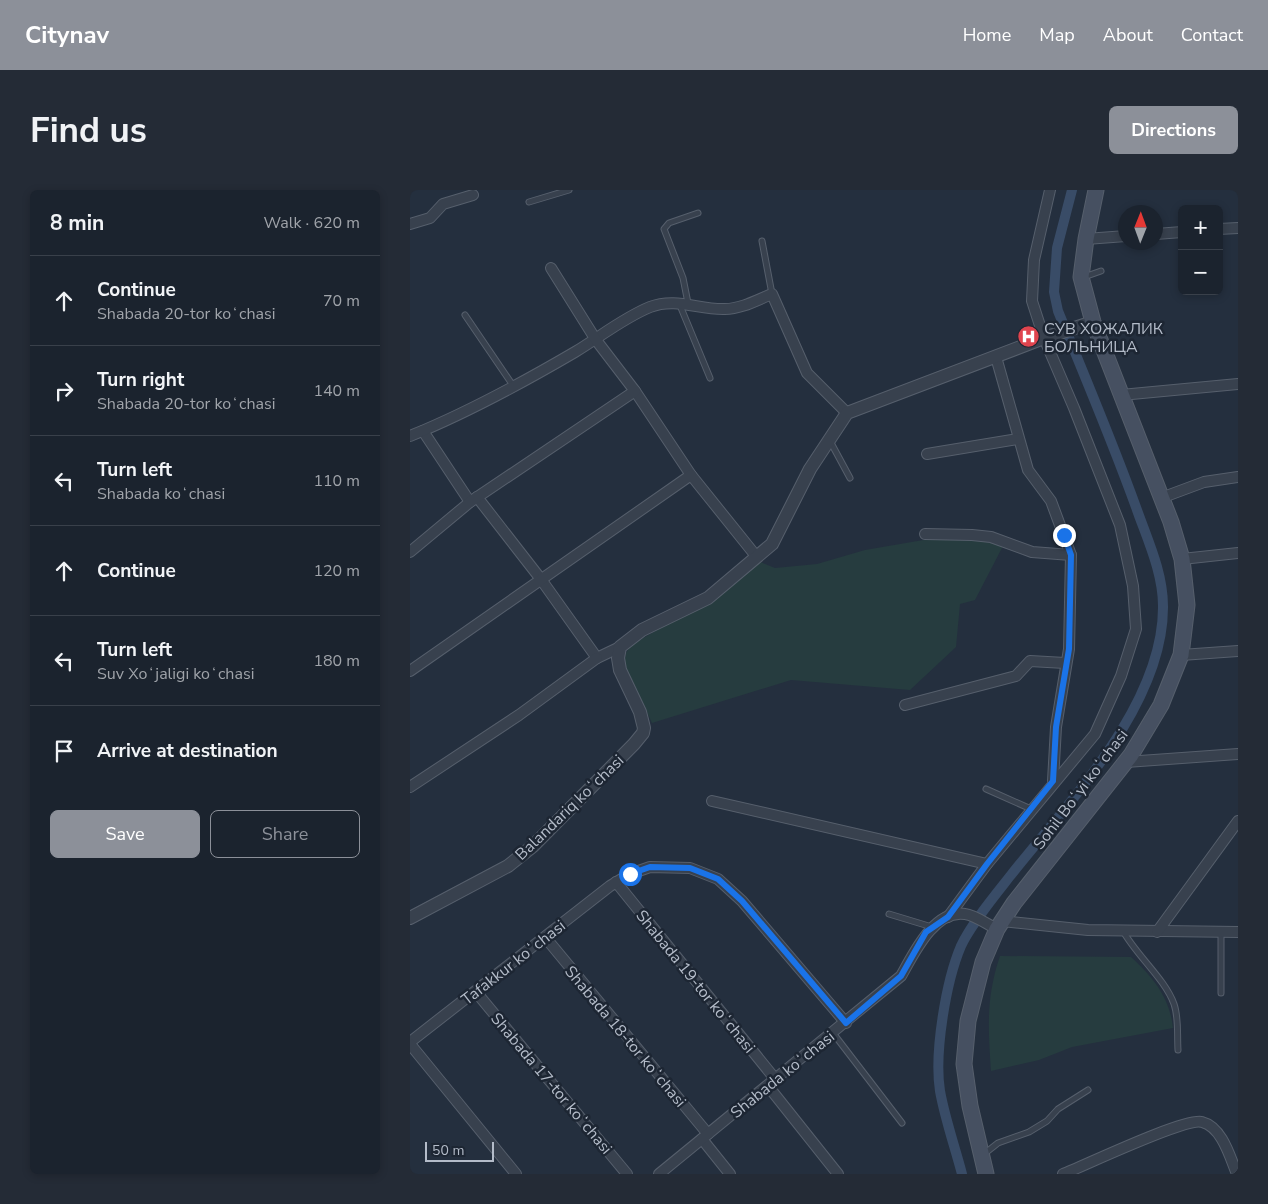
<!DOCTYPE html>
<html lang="en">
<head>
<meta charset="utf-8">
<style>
	:root { --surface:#1b232e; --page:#242b36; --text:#f1f3f6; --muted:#a0a4aa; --line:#39404a; --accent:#8c9099 }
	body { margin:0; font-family:"Nunito Sans",sans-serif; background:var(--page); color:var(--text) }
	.controls { position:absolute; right:15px; top:15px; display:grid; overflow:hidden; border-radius:8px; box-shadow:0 2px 8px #0003 }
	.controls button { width:45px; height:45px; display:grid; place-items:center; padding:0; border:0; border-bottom:1px solid var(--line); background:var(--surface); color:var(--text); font:25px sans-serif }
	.compass { position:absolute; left:708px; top:15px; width:45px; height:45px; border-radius:50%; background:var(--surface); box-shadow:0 2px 8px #0003; rotate:1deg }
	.scale { position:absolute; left:15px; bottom:12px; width:69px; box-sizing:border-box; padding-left:5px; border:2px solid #b4bcc9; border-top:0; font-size:14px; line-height:18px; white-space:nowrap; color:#b4bcc9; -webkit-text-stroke:4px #1d2633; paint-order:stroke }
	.stop { position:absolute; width:15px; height:15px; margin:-11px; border:4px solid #1a73e8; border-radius:50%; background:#fff }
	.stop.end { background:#1a73e8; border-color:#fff; box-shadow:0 1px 5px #0008 }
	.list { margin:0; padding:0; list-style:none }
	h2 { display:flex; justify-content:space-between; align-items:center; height:65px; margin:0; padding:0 20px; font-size:21px }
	h2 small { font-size:16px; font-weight:400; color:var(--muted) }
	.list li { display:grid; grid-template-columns:32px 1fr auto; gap:15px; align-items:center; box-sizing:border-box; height:90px; padding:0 20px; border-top:1px solid var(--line) }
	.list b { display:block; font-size:19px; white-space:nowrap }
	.list p { margin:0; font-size:16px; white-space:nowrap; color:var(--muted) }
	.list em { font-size:16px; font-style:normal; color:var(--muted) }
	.actions { display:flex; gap:10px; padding:15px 20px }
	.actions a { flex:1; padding:11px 0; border:1px solid var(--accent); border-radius:8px; text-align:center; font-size:18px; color:var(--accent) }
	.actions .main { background:var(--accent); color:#fff }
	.icon { flex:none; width:28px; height:28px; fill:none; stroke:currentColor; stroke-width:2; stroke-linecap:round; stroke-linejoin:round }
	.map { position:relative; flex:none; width:828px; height:984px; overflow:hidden; border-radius:8px }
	header { display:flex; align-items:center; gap:30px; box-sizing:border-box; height:70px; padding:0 25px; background:var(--accent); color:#fff }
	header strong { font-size:24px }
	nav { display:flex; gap:28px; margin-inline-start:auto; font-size:18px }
	.intro { display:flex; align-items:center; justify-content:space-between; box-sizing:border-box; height:120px; padding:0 30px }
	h1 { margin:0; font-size:35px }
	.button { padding:12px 22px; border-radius:8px; background:var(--accent); color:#fff; font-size:18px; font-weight:700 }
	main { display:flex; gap:30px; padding:0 30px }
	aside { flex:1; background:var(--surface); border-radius:8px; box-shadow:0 2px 8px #0003 }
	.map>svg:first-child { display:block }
	.green { fill:#263c3f }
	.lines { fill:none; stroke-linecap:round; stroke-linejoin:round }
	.canal { stroke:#394c67; stroke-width:10 }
	.service-casing { stroke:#565f6c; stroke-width:7 }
	.minor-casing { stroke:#565f6c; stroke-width:12 }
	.tertiary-casing { stroke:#565f6c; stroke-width:14 }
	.secondary-casing { stroke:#565f6c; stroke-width:17 }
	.service { stroke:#38414e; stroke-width:5 }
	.minor { stroke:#38414e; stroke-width:10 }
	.tertiary { stroke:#38414e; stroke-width:12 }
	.secondary { stroke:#465061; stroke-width:15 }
	.route { stroke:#1a73e8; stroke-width:6 }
	.labels { text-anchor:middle; stroke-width:5; stroke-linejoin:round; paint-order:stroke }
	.poi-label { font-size:16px; fill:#b4bcc9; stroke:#1d2633; text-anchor:start }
	.street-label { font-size:16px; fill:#b4bcc9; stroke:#1d2633 }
</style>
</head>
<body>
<header>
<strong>Citynav</strong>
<nav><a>Home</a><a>Map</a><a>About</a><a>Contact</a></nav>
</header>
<div class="intro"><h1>Find us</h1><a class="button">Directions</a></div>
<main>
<aside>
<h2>8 min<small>Walk · 620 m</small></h2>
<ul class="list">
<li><svg class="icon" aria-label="ahead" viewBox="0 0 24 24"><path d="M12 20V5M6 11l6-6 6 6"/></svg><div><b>Continue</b><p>Shabada 20-tor koʻchasi</p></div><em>70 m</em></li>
<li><svg class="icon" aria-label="right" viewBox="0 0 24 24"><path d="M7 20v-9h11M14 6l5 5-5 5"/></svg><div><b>Turn right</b><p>Shabada 20-tor koʻchasi</p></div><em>140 m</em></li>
<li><svg class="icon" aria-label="left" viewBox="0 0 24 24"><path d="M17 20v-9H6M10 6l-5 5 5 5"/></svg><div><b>Turn left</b><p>Shabada koʻchasi</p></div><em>110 m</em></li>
<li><svg class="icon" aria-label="ahead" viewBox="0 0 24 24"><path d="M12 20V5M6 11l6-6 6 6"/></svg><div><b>Continue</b></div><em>120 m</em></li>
<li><svg class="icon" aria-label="left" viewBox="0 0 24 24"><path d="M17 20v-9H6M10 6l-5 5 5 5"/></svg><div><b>Turn left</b><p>Suv Xoʻjaligi koʻchasi</p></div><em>180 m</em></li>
<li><svg class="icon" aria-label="arrive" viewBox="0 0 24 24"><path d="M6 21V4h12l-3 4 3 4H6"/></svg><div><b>Arrive at destination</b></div></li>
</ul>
<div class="actions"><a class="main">Save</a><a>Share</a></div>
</aside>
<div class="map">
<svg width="828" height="984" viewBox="0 0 828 984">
	<rect width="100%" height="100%" fill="#242f3e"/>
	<g class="green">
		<path d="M531,347l63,7 -29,56 -15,4 -4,43 -46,43 -119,-10 -139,43 -28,-60 2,-10 5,-8 77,-44 50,-40 17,7 42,-4 48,-14z"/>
		<path d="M590,766l131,1c22,20 39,41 42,71l-101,19 -33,13 -48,11c-3,-43 -5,-74 9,-115z"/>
	</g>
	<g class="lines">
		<path class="canal" d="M552,984c-7,-27 -17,-55 -22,-83 -6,-38 6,-110 21,-145 10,-22 35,-52 50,-71 57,-72 153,-171 152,-269 0,-33 -15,-65 -26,-96 -24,-67 -52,-133 -79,-199l-4,-19 3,-44 15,-58"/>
		<defs>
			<g id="service">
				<path d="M119,12l40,-12"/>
				<path d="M352,51l10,53"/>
				<path d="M674,87l17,-6"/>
				<path d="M269,113l31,75"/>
				<path d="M278,113l-5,-25 -19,-49 5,-6 29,-10"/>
				<path d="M55,125l49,72"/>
				<path d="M420,251l20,37"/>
				<path d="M576,599l45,20"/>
				<path d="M479,724l43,13"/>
				<path d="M713,741c14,25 42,48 51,73 5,14 3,31 4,46"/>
				<path d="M811,803v-60"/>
				<path d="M423,843l69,90"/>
				<path d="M574,964l14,-11 31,-11 18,-11 11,-12 30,-19"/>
			</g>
			<g id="minor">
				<path d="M0,34l20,-6 13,-14 30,-9"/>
				<path d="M809,39l19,-1"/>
				<path d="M746,44l26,-2"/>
				<path d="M676,49l40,-3"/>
				<path d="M586,167l32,113 23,31 20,54 -2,94 -13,78 -3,54"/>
				<path d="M225,201l56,84"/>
				<path d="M711,205l117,-11"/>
				<path d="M13,241l47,71"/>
				<path d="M0,246c57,-23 112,-53 165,-84 25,-15 48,-34 75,-45 26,-10 49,3 75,2 16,0 32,-9 47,-15l35,79 40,40"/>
				<path d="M517,264l91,-15"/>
				<path d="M67,307l63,81 57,80 23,-11"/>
				<path d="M751,308l43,-16 34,-5"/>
				<path d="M515,344l47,1 19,2 41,15 39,3"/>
				<path d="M0,362l60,-50 165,-111 -39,-51 -45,-72"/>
				<path d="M772,369l56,-6"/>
				<path d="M771,465l57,-4"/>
				<path d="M0,481l281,-196 65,81"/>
				<path d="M495,515l111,-29 14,-15 35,2"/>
				<path d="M716,572l112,-8"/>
				<path d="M0,597l109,-72 78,-57"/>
				<path d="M302,611l275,63"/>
				<path d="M206,692l160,198"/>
				<path d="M538,727l39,-53 108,-130 26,-58 15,-47 -3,-43 -13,-61 -46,-117 -30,-70 -12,-37 2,-41 16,-70"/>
				<path d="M592,731l86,9 150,2"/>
				<path d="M747,742l81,-111"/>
				<path d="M135,747l163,197"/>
				<path d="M66,802l151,182"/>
				<path d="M0,852l200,-156 20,-12 20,-7 40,1 28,11 24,22 104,122"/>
				<path d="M0,854l106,130"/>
				<path d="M358,896l70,88"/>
				<path d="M292,949l28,35"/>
				<path d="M249,984l242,-198c12,-21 33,-67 64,-62 10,1 23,11 32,15"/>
				<path d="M653,984c23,-9 123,-57 139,-52 20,5 28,35 35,52"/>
			</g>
			<path id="tertiary" d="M0,728l98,-52 25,-20 101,-102 9,-11 1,-5 -4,-16 -20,-42 -2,-12 2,-11 22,-17 66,-32 64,-54 38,-75 37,-56 197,-75 49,-16"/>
			<path id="secondary" d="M576,984l-16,-68 -6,-42 4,-43 15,-59 14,-33 17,-26 117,-148 30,-50 20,-50 6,-50 -5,-46 -11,-37 -78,-200 -12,-45 5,-38 10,-49"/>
		</defs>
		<use href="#service" class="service-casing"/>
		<use href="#minor" class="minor-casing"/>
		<use href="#tertiary" class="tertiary-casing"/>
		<use href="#secondary" class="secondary-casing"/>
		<use href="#service" class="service"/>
		<use href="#minor" class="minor"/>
		<use href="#tertiary" class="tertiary"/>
		<use href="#secondary" class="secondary"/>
	</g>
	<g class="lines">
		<path class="route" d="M220,684l20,-7 40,1 28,11 24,22 104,122 55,-47 25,-44 22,-15 39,-53 66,-83 3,-54 13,-78 2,-94 -7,-20"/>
	</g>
	<defs>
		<symbol id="hospital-disc" viewBox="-11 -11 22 22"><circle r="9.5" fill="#e0444e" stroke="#1d2633"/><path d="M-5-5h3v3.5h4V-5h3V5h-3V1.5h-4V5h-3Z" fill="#fff"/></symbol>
	</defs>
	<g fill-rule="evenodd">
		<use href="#hospital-disc" x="606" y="134" width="25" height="25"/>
	</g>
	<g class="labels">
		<g class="poi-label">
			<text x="634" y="144">СУВ ХОЖАЛИК<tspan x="634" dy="18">БОЛЬНИЦА</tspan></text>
		</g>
		<g class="street-label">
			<text transform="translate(670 599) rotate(-53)" y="6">Sohil Boʻyi koʻchasi</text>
			<text transform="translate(159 617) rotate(-44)" y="6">Balandariq koʻchasi</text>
			<text transform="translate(103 772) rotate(-38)" y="6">Tafakkur koʻchasi</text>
			<text transform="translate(286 791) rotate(51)" y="6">Shabada 19-tor koʻchasi</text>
			<text transform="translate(216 846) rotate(50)" y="6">Shabada 18-tor koʻchasi</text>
			<text transform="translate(372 884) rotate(-39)" y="6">Shabada koʻchasi</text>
			<text transform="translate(142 893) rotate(50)" y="6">Shabada 17-tor koʻchasi</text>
		</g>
	</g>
</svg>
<div class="controls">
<button>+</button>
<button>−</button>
</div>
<svg class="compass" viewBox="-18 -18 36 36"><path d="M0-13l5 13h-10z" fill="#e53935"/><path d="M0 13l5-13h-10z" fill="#a0a4aa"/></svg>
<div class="scale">50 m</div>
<div class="stop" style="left:220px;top:684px"></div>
<div class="stop end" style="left:654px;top:345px"></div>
</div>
</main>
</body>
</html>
